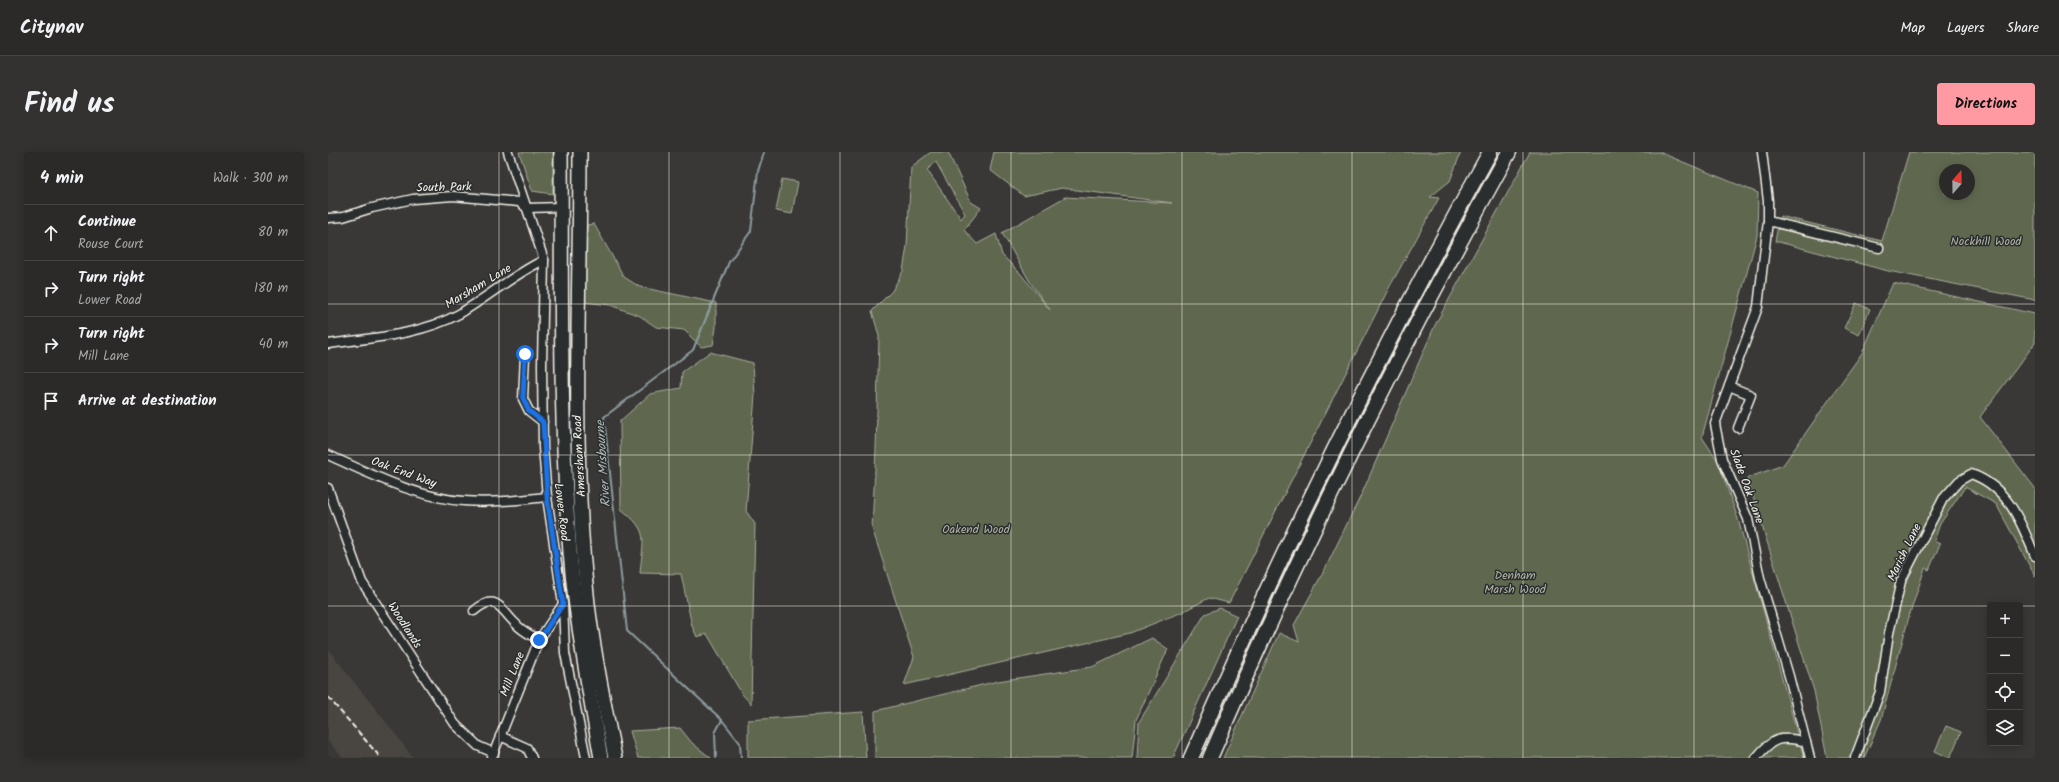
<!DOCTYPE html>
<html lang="en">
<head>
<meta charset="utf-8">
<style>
	:root { --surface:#2b2a29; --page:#333231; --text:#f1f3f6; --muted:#a6a7a8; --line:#474646; --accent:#ff9aa2 }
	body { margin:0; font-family:Kalam,sans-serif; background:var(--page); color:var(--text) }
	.controls { position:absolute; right:12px; bottom:12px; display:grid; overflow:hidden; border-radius:4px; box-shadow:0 2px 10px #0003 }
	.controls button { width:36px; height:36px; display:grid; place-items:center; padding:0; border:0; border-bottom:1px solid var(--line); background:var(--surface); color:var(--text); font:20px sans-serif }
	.compass { position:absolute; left:1611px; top:12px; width:36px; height:36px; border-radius:50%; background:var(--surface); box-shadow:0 2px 10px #0003; rotate:20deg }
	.stop { position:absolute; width:12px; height:12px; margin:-9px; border:3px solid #1a73e8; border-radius:50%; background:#fff }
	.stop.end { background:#1a73e8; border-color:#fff; box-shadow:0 1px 4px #0008 }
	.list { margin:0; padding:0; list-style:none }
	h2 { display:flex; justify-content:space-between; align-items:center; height:52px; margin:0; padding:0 16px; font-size:17px }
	h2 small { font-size:13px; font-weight:400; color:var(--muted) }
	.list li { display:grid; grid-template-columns:26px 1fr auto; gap:12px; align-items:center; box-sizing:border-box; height:56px; padding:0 16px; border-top:1px solid var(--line) }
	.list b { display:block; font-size:15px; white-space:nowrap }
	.list p { margin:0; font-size:13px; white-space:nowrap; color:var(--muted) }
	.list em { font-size:13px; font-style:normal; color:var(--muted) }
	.icon { flex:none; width:22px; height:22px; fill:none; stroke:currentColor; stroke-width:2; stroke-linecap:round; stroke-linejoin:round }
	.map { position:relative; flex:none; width:1707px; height:606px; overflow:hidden; border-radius:4px }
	header { display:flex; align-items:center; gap:24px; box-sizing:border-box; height:56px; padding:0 20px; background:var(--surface); border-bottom:1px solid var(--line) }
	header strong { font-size:19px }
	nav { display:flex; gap:22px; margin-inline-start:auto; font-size:14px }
	.intro { display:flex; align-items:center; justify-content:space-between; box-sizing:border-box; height:96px; padding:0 24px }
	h1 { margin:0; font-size:28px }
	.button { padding:10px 18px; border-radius:4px; background:var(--accent); color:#111; font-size:14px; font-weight:700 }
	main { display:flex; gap:24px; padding:0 24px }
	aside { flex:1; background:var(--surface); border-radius:4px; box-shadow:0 2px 10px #0003 }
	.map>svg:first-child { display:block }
	.built { fill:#4a4541 }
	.green { fill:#5f684f; stroke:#aaac9c; fill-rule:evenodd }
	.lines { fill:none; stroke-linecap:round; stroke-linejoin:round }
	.stream { stroke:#8d9b9e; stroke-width:2 }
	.minor-casing { stroke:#f4f1e8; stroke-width:11 }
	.trunk-casing { stroke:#f4f1e8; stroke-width:16 }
	.motorway-casing { stroke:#f4f1e8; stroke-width:17 }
	.minor { stroke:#2a2d2e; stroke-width:8 }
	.trunk { stroke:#2a2d2e; stroke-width:13 }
	.motorway { stroke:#2a2d2e; stroke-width:14 }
	.rail { stroke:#f4f1e8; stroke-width:2; stroke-dasharray:6 3; stroke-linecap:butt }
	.route { stroke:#1a73e8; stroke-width:5 }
	.grid { fill:none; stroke:#f4f1e8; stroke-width:1; stroke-opacity:0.55 }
	.labels { text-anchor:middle; stroke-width:3; stroke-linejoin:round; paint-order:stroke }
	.street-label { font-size:12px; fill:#f4f1e8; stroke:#2a2d2e }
	.park-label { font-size:12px; fill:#b1b3a3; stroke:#2a2d2e }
	.water-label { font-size:13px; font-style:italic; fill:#afb8b6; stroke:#2a2d2e }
</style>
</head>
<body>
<header>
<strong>Citynav</strong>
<nav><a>Map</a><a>Layers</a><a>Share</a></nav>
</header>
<div class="intro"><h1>Find us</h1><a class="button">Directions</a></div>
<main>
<aside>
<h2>4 min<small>Walk · 300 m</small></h2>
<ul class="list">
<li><svg class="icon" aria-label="ahead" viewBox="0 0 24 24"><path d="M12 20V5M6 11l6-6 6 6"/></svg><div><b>Continue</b><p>Rouse Court</p></div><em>80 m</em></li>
<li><svg class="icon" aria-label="right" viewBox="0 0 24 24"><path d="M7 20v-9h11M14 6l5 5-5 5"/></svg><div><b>Turn right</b><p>Lower Road</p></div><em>180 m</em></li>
<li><svg class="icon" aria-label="right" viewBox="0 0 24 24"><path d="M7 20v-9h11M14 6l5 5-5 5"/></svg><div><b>Turn right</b><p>Mill Lane</p></div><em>40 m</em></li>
<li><svg class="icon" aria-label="arrive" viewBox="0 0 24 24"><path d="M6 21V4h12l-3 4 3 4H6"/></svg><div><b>Arrive at destination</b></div></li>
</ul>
</aside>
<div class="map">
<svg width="1707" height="606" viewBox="0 0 1707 606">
	<rect width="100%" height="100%" fill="#393837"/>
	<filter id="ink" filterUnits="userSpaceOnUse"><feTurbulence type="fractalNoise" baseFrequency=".025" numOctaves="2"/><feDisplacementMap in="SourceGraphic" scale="8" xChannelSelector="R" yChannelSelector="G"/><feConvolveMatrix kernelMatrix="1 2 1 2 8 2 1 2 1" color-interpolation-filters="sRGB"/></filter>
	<g filter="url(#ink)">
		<path class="built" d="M0,497l69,87 16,22h-70l-15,-17z"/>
		<g class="green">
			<path d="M191,0h34v42l-21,-3z"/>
			<path d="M603,0h17l23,50 10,6 -17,22 13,14 19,-10 6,21 18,18 30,37 -20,-28 -28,-49 63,-36 107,6 -110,-15 -38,8 -34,-26 4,-18h467l-11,29 -20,16 9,1 -50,90 -160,315 -20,-5 -29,15 -50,20 -226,52 10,-28 -42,-129 4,-79 3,-113 -7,-25 20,-20 11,-20 4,-25 4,-79zM608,10l29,52 -4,5 -34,-49z"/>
			<path d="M1202,0h129l99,41 -1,43 -55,201 16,24 20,58 66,239h-581l56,-125 20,9 -5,-17 32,-58 37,-76 72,-166z"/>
			<path d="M1581,0h126v148l-147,-29 -113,-30 5,-25 102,25zM1617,18h24v24h-24z"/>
			<path d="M454,27l16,3 -6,32 -16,-3z"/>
			<path d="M266,72l30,53 16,10 76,16v25l-3,17 -12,2 -17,-17 -28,-3 -16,-11 -30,-11 -27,-3 4,-77z"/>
			<path d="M1565,131l142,31v29l-55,74 55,71v88l-39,-72 -31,-17 -25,37 -6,17 6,3 -11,26 -4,-2 -15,45 -29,107 -17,38h-37l-13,-67 -67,-213 36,-13 79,-112z"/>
			<path d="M1528,151l14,6 -11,26 -15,-7z"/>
			<path d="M382,200l43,11 2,32 -9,116 9,13 -4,180 -9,-10 -35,-60 -10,3 -5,-11 -11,-52 -41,-1c3,-35 10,-41 -19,-64l-1,-88 30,-27 31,-6 1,-16z"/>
			<path d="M892,456l17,8 -64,142h-36l2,-36 66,-108z"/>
			<path d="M824,486l16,11 -32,71 -4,38h-257v-47l123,-30 94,-14z"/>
			<path d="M535,560l3,46h-118v-38z"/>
			<path d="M1618,574l15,6 -11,26 -15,-7z"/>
			<path d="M352,576l12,15 19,15h-73l-8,-27z"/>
		</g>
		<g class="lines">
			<g class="stream">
				<path d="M388,606l-1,-25 7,-13"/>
				<path d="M413,606l-1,-15 -18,-23 -95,-89 -23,-214 89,-67 36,-88 22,-31 7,-60 6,-19"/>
			</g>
			<defs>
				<g id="minor">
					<path d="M180,0l36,108 -2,105 1,82 4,50 16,107 2,49 21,105"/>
					<path d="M1434,0l6,49v20l-10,86 -43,117 7,35 26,60 12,59 29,98 21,82"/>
					<path d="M0,66l15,-1 29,-9 41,-9 40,-3 66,6 8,6 35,-1"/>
					<path d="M1440,69l111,27"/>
					<path d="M0,192c42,-6 93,-9 131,-30 29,-17 55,-40 85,-54"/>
					<path d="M197,203l-2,44 6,12 14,11"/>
					<path d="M1401,234l22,9 -13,33"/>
					<path d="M0,303c43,19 89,43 136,46 28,2 56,-1 83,-4"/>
					<path d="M0,336l34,94 93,142 23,22 16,7"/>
					<path d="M146,459c23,-19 26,-2 42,13 6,7 15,11 23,16"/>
					<path d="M172,584l27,12 5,10"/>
					<path d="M164,605l47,-117 24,-36"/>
					<path d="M1428,606c16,-20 25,-23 50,-16"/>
					<path d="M1527,606l25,-66 9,-59 12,-52 42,-82 16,-18 12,-7c37,13 50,48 64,82"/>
				</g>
				<g id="trunk">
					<path d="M233,0c1,133 -2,267 9,400 6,70 19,138 31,206"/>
					<path d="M252,0c0,151 -9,302 8,452 6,52 17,103 27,154"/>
				</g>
				<g id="motorway">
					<path d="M863,606c90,-207 190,-409 299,-606"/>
					<path d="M882,606c89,-207 190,-409 299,-606"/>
				</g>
			</defs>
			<use href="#minor" class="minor-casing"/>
			<use href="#trunk" class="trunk-casing"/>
			<use href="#motorway" class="motorway-casing"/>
			<use href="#minor" class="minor"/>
			<use href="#trunk" class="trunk"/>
			<use href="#motorway" class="motorway"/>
			<path class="rail" d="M0,545l53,61"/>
		</g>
	</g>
	<g class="lines" filter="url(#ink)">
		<path class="route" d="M197,202l-2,44 6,13 14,11 4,75 16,107 -24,36"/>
	</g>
	<path class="grid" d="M171,0v606M341,0v606M512,0v606M683,0v606M854,0v606M1024,0v606M1195,0v606M1366,0v606M1536,0v606M0,152h1707M0,303h1707M0,454h1662M1692,454h15"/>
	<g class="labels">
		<g class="street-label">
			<text transform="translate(116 35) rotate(-1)" y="4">South Park</text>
			<text transform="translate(150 134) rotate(-31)" y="4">Marsham Lane</text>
			<text transform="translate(251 304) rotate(-93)" y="4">Amersham Road</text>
			<text transform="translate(76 320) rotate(20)" y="4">Oak End Way</text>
			<text transform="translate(1419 334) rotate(70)" y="4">Slade Oak Lane</text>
			<text transform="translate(234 360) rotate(83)" y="4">Lower Road</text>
			<text transform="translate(1576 400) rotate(-64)" y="4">Marish Lane</text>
			<text transform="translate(77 473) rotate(57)" y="4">Woodlands</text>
			<text transform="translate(184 522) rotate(-68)" y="4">Mill Lane</text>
		</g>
		<g class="park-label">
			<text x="1658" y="93">Nockhill Wood</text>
			<text x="648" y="381">Oakend Wood</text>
			<text x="1187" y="427">Denham<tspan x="1187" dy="14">Marsh Wood</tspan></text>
		</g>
		<g class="water-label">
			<text transform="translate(274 312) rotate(-94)" y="5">River Misbourne</text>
		</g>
	</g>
</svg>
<div class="controls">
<button>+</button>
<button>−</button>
<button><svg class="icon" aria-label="locate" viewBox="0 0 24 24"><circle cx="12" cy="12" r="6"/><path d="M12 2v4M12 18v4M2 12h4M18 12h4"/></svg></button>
<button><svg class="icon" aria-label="layers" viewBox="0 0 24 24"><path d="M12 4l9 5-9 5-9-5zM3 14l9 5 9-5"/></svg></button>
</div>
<svg class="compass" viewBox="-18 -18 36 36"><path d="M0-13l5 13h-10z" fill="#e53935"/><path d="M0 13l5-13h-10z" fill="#a6a7a8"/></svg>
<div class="stop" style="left:197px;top:202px"></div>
<div class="stop end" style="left:211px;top:488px"></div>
</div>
</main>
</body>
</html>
